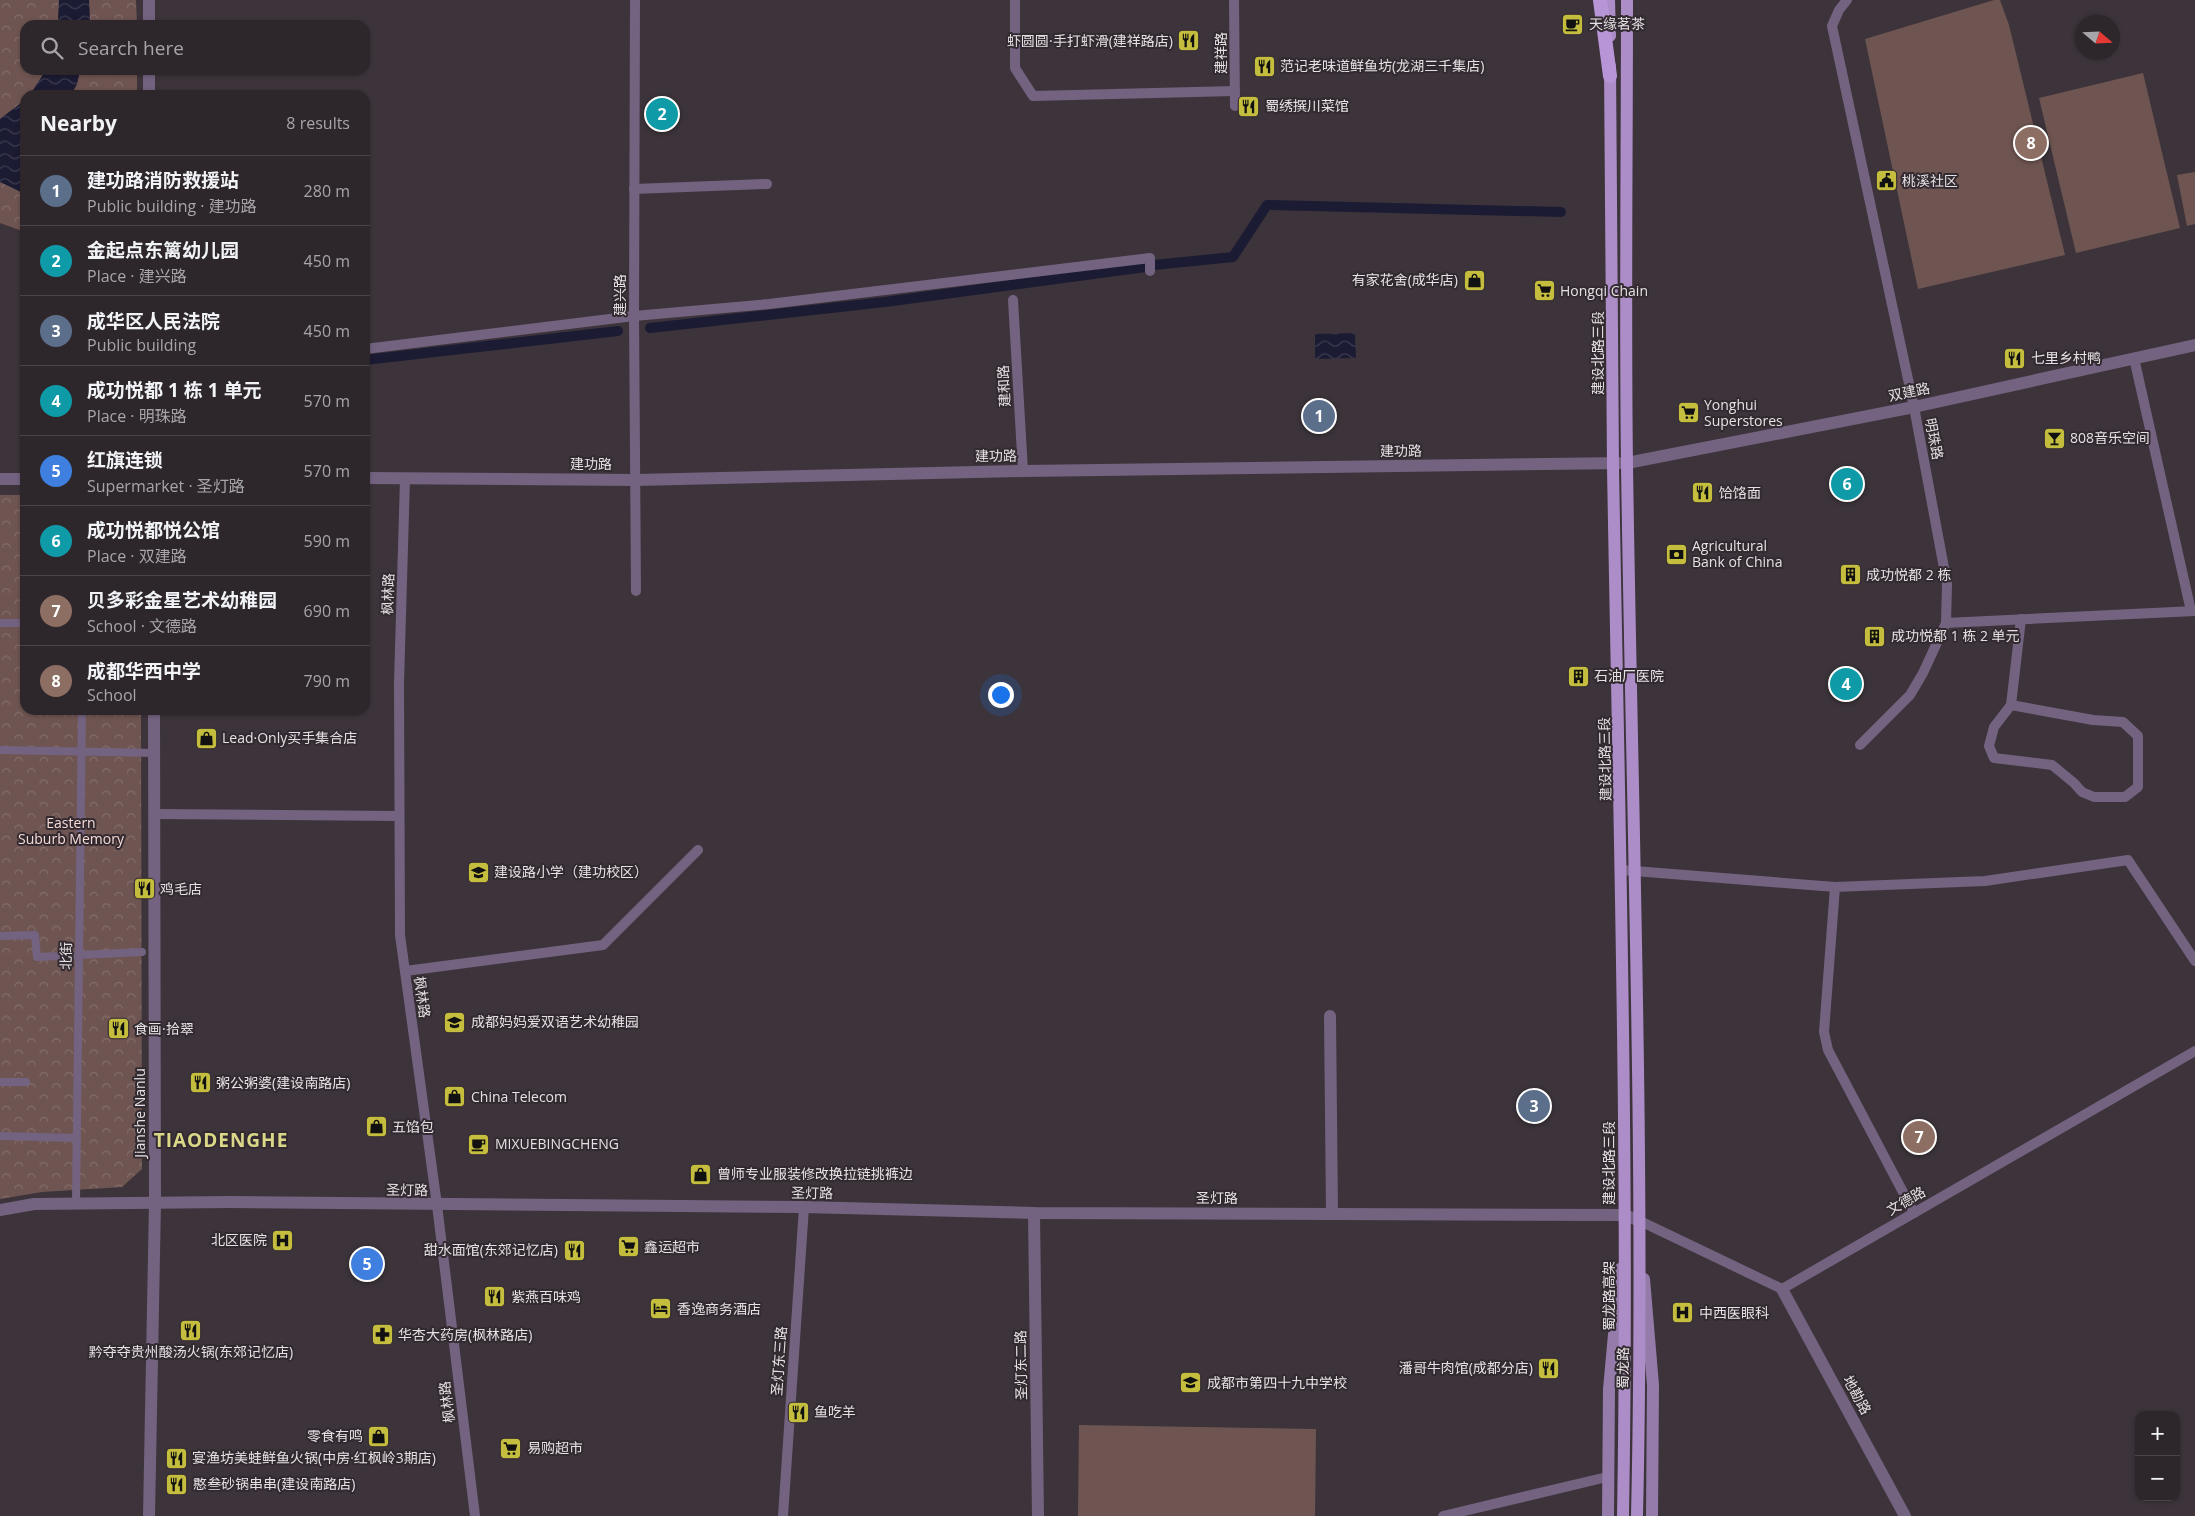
<!DOCTYPE html>
<html lang="en">
<head>
<meta charset="utf-8">
<style>
	:root { --surface:#2d272c; --page:#393338; --text:#f1f3f6; --muted:#a7a5a9; --line:#484448; --accent:#c4bd3e }
	body { margin:0; font-family:"Open Sans","Noto Sans SC",sans-serif; background:var(--page); color:var(--text) }
	.controls { position:absolute; right:15px; bottom:15px; display:grid; overflow:hidden; border-radius:10px; box-shadow:0 1px 4px #0004 }
	.controls button { width:45px; height:45px; display:grid; place-items:center; padding:0; border:0; border-bottom:1px solid var(--line); background:var(--surface); color:var(--text); font:25px sans-serif }
	.compass { position:absolute; left:2075px; top:15px; width:45px; height:45px; border-radius:50%; background:var(--surface); box-shadow:0 1px 4px #0004; rotate:109deg }
	.you { position:absolute; left:1000px; top:694px; width:18px; height:18px; margin:-12px; border:4px solid #fff; border-radius:50%; background:#1a73e8; box-shadow:0 0 0 8px #1a73e833 }
	.badge { display:grid; place-items:center; width:32px; height:32px; border-radius:50%; background:var(--accent); color:#fff; font-size:16px; font-weight:700 }
	.pin { position:absolute; translate:-50% -50%; border:2px solid #fff; box-shadow:0 1px 5px #0006 }
	.list { margin:0; padding:0; list-style:none }
	h2 { display:flex; justify-content:space-between; align-items:center; height:65px; margin:0; padding:0 20px; font-size:21px }
	h2 small { font-size:16px; font-weight:400; color:var(--muted) }
	.list li { display:grid; grid-template-columns:32px 1fr auto; gap:15px; align-items:center; box-sizing:border-box; height:70px; padding:0 20px; border-top:1px solid var(--line) }
	.list b { display:block; font-size:19px; white-space:nowrap }
	.list p { margin:0; font-size:16px; white-space:nowrap; color:var(--muted) }
	.list em { font-size:16px; font-style:normal; color:var(--muted) }
	.icon { flex:none; width:28px; height:28px; fill:none; stroke:currentColor; stroke-width:2; stroke-linecap:round; stroke-linejoin:round }
	.map { position:relative; flex:none; width:2195px; height:1516px; overflow:hidden }
	.search { position:absolute; background:var(--surface); box-shadow:0 1px 4px #0004; left:20px; top:20px; width:350px; height:55px; display:flex; align-items:center; gap:12px; box-sizing:border-box; padding:0 18px; border-radius:15px; color:var(--muted); font-size:19px }
	.panel { position:absolute; background:var(--surface); box-shadow:0 1px 4px #0004; left:20px; top:90px; width:350px; height:625px; border-radius:15px }
	.map>svg:first-child { display:block }
	.park { fill:url(#park-crowns) }
	.garden { fill:#6f5551 }
	.water { fill:url(#water-waves) }
	.lines { fill:none; stroke-linecap:round; stroke-linejoin:round }
	.canal { stroke:#1c1b34; stroke-width:10 }
	.pedestrian { stroke:#736380; stroke-width:8 }
	.minor { stroke:#736380; stroke-width:10 }
	.tertiary { stroke:#736380; stroke-width:12 }
	.secondary { stroke:#947ba9; stroke-width:12 }
	.primary { stroke:#ad8dc8; stroke-width:12 }
	.trunk { stroke:#b895d6; stroke-width:14 }
	.labels { text-anchor:middle; stroke-width:4; stroke-linejoin:round; paint-order:stroke }
	.poi-label { font-size:14px; fill:#e5e0e3; stroke:#322a30; text-anchor:start }
	.street-label { font-size:14px; fill:#e5e0e3; stroke:#322a30 }
	.park-label { font-size:14px; fill:#f6dad6; stroke:#322a30 }
	.district-label { font-size:19px; font-weight:bold; letter-spacing:1px; fill:#dad788; stroke:#322a30 }
</style>
</head>
<body>
<div class="map">
<svg width="2195" height="1516" viewBox="0 0 2195 1516">
	<defs>
		<pattern id="park-crowns" width="20" height="18" patternUnits="userSpaceOnUse" patternTransform="scale(1.25)"><rect width="20" height="18" fill="#6f5551"/><path d="M2 6a3 3 0 1 1 6 0M12 15a3 3 0 1 1 6 0" fill="none" stroke="#836d6a"/></pattern>
		<pattern id="water-waves" width="16" height="10" patternUnits="userSpaceOnUse" patternTransform="scale(1.25)"><rect width="16" height="10" fill="#1c1b34"/><path d="M0 5q4-4 8 0t8 0" fill="none" stroke="#3d3c51"/></pattern>
	</defs>
	<rect width="100%" height="100%" fill="#3c343a"/>
	<g class="park">
		<path d="M0,0h59l-1,25h-33v45h21l-16,25h-5v5l-25,19z"/>
		<path d="M89,0h47l1,25h-47z"/>
		<path d="M80,70h57v25h-66l6,-11z"/>
		<path d="M0,182l14,5 11,8v37l-25,-9z"/>
		<path d="M0,495h25v215h116l1,459 -20,18 -80,5 -42,7z"/>
	</g>
	<g class="garden">
		<path d="M1994,0h6l9,25 56,230 -147,34 -53,-250z"/>
		<path d="M2143,73l37,155 -104,25 -37,-155z"/>
		<path d="M2195,172v52l-8,2 -10,-51z"/>
		<path d="M1079,1425l237,4 -1,87h-237z"/>
	</g>
	<g class="water">
		<path d="M59,0h30l1,25h-32z"/>
		<path d="M46,70h34l-3,14 -6,11h-41z"/>
		<path d="M25,100v54l-4,10 4,25 -4,3 -21,-10v-63z"/>
		<path d="M1355,333l1,25 -41,1v-25z"/>
	</g>
	<g class="lines">
		<g class="canal">
			<path d="M1154,265l79,-8 34,-52 294,7"/>
			<path d="M650,328l235,-26 260,-35"/>
			<path d="M365,360l253,-29"/>
		</g>
		<g class="pedestrian">
			<path d="M0,623h25"/>
			<path d="M0,750l155,3"/>
			<path d="M0,936l35,-1 2,22 105,-5"/>
			<path d="M0,1082h26"/>
			<path d="M0,1136l77,2"/>
			<path d="M76,1203l6,-493"/>
		</g>
		<g class="minor">
			<path d="M635,0l-1,316 2,275"/>
			<path d="M1015,0v68l18,28 202,-5"/>
			<path d="M1234,0l1,106"/>
			<path d="M1847,0l-8,10 -7,16 82,381 33,177 -1,39 -23,50 -13,22 -50,50"/>
			<path d="M634,189l133,-5"/>
			<path d="M1013,300l10,171"/>
			<path d="M365,349l269,-33 135,-12 381,-46v13"/>
			<path d="M2134,358l57,253"/>
			<path d="M405,479l-6,204 1,252 37,270 38,311"/>
			<path d="M1946,623l249,-12"/>
			<path d="M2011,705l82,15 30,2 15,14v51l-13,10h-31l-12,-5 -8,-9 -22,-18 -58,-7 -5,-12 5,-19z"/>
			<path d="M2011,705l10,-86"/>
			<path d="M155,814l243,2"/>
			<path d="M1622,870l213,17 150,-6 143,-21 67,101"/>
			<path d="M1835,887l-11,145 4,18 86,163"/>
			<path d="M405,971l198,-26 95,-95"/>
			<path d="M1640,1221l142,68 413,-238"/>
			<path d="M783,1516l21,-309"/>
			<path d="M1443,1516l164,-39"/>
		</g>
		<g class="tertiary">
			<path d="M149,25v-25"/>
			<path d="M149,95v-25"/>
			<path d="M365,478l271,2 387,-9 604,-8 287,-56 281,-62"/>
			<path d="M0,479h25"/>
			<path d="M1330,1016l2,197"/>
			<path d="M0,1210l34,-6 195,-2 575,5 230,6 591,2 15,6"/>
			<path d="M1034,1213l4,303"/>
			<path d="M1782,1289l123,227"/>
			<path d="M149,1516l6,-313 -1,-493"/>
		</g>
		<g class="secondary">
			<path d="M1644,1279l9,106 -1,131"/>
			<path d="M1608,1516l1,-127 11,-120"/>
		</g>
		<g class="primary">
			<path d="M1609,0l1,36"/>
			<path d="M1627,0c0,155 -2,310 0,465 5,350 18,700 10,1051"/>
			<path d="M1610,66c2,134 1,267 3,401 6,350 16,699 10,1049"/>
		</g>
		<path class="trunk" d="M1600,0l10,76"/>
	</g>
	<defs>
		<symbol id="cafe-square" viewBox="-11 -11 22 22"><rect x="-9" y="-9" width="18" height="18" rx="4" fill="#c4bd3e" stroke="#322a30"/><path d="M-5.5-4.5H6V0H3Q3 3.5 0 3.5H-2.5Q-5.5 3.5-5.5 0ZM3-3.2v2h1.7v-2ZM-6 4.5H4V6H-6Z" fill="#111"/></symbol>
		<symbol id="restaurant-square" viewBox="-11 -11 22 22"><rect x="-9" y="-9" width="18" height="18" rx="4" fill="#c4bd3e" stroke="#322a30"/><path d="M-5-6h1v4h1v-4h1v4h1v-4h1v5L-1.5 .5V6h-2V.5L-5-1ZM5-6V6H3V1.5H1.5Q1.5-4 5-6Z" fill="#111"/></symbol>
		<symbol id="civic-square" viewBox="-11 -11 22 22"><rect x="-9" y="-9" width="18" height="18" rx="4" fill="#c4bd3e" stroke="#322a30"/><path d="M-.6-6.5H3V-4.5H.6V-3L4-1V1h2V6H-6V1h2V-1L-.6-3ZM-1.2 2.5V6h2.4V2.5Z" fill="#111"/></symbol>
		<symbol id="shop-square" viewBox="-11 -11 22 22"><rect x="-9" y="-9" width="18" height="18" rx="4" fill="#c4bd3e" stroke="#322a30"/><path d="M-5-2.5h2.3a2.7 3.5 0 0 1 5.4 0H5L5.5 6h-11ZM-1.5-2.5h3a1.5 2.3 0 0 0-3 0Z" fill="#111"/></symbol>
		<symbol id="supermarket-square" viewBox="-11 -11 22 22"><rect x="-9" y="-9" width="18" height="18" rx="4" fill="#c4bd3e" stroke="#322a30"/><path d="M-6-5.5h2.5l.6 2H6L4.5 2H-2.5L-4.4-4H-6ZM-1.5 3.2a1.3 1.3 0 1 0 .1 0ZM3 3.2a1.3 1.3 0 1 0 .1 0Z" fill="#111"/></symbol>
		<symbol id="bar-square" viewBox="-11 -11 22 22"><rect x="-9" y="-9" width="18" height="18" rx="4" fill="#c4bd3e" stroke="#322a30"/><path d="M-6-5H6L.8 .8V4.5H3.5V6h-7V4.5H-.8V.8Z" fill="#111"/></symbol>
		<symbol id="bank-square" viewBox="-11 -11 22 22"><rect x="-9" y="-9" width="18" height="18" rx="4" fill="#c4bd3e" stroke="#322a30"/><path d="M-6-4H6V4H-6ZM0-2.3a2.3 2.3 0 1 0 0 4.6a2.3 2.3 0 1 0 0-4.6Z" fill="#111"/></symbol>
		<symbol id="building-square" viewBox="-11 -11 22 22"><rect x="-9" y="-9" width="18" height="18" rx="4" fill="#c4bd3e" stroke="#322a30"/><path d="M-4-6H4V6H1V3H-1V6H-4ZM-2.5-4.3h1.7v1.8h-1.7ZM.8-4.3h1.7v1.8H.8ZM-2.5-1h1.7V.8h-1.7ZM.8-1h1.7V.8H.8Z" fill="#111"/></symbol>
		<symbol id="school-square" viewBox="-11 -11 22 22"><rect x="-9" y="-9" width="18" height="18" rx="4" fill="#c4bd3e" stroke="#322a30"/><path d="M0-5L7-2L0 1L-7-2ZM-4 1L0 2.5L4 1V4Q0 6-4 4Z" fill="#111"/></symbol>
		<symbol id="hospital-square" viewBox="-11 -11 22 22"><rect x="-9" y="-9" width="18" height="18" rx="4" fill="#c4bd3e" stroke="#322a30"/><path d="M-5-5h3v3.5h4V-5h3V5h-3V1.5h-4V5h-3Z" fill="#111"/></symbol>
		<symbol id="hotel-square" viewBox="-11 -11 22 22"><rect x="-9" y="-9" width="18" height="18" rx="4" fill="#c4bd3e" stroke="#322a30"/><path d="M-6-4.5h1.5V1H6V5H4.5V3h-9V5H-6ZM-4 0a1.8 1.8 0 1 1 3.6 0ZM.5 0V-2.5h3Q6-2.5 6 0Z" fill="#111"/></symbol>
		<symbol id="pharmacy-square" viewBox="-11 -11 22 22"><rect x="-9" y="-9" width="18" height="18" rx="4" fill="#c4bd3e" stroke="#322a30"/><path d="M-2-6h4v4h4v4h-4v4h-4v-4h-4v-4h4Z" fill="#111"/></symbol>
	</defs>
	<g fill-rule="evenodd">
		<use href="#cafe-square" x="1560" y="12" width="25" height="25"/>
		<use href="#restaurant-square" x="1176" y="28" width="25" height="25"/>
		<use href="#restaurant-square" x="1252" y="54" width="25" height="25"/>
		<use href="#restaurant-square" x="1236" y="94" width="25" height="25"/>
		<use href="#civic-square" x="1874" y="168" width="25" height="25"/>
		<use href="#shop-square" x="1462" y="268" width="25" height="25"/>
		<use href="#supermarket-square" x="1532" y="278" width="25" height="25"/>
		<use href="#restaurant-square" x="2002" y="346" width="25" height="25"/>
		<use href="#supermarket-square" x="1676" y="400" width="25" height="25"/>
		<use href="#bar-square" x="2042" y="426" width="25" height="25"/>
		<use href="#restaurant-square" x="1690" y="480" width="25" height="25"/>
		<use href="#bank-square" x="1664" y="542" width="25" height="25"/>
		<use href="#building-square" x="1838" y="562" width="25" height="25"/>
		<use href="#building-square" x="1862" y="624" width="25" height="25"/>
		<use href="#building-square" x="1566" y="664" width="25" height="25"/>
		<use href="#shop-square" x="194" y="726" width="25" height="25"/>
		<use href="#school-square" x="466" y="860" width="25" height="25"/>
		<use href="#restaurant-square" x="132" y="876" width="25" height="25"/>
		<use href="#school-square" x="442" y="1010" width="25" height="25"/>
		<use href="#restaurant-square" x="106" y="1016" width="25" height="25"/>
		<use href="#restaurant-square" x="188" y="1070" width="25" height="25"/>
		<use href="#shop-square" x="442" y="1084" width="25" height="25"/>
		<use href="#shop-square" x="364" y="1114" width="25" height="25"/>
		<use href="#cafe-square" x="466" y="1132" width="25" height="25"/>
		<use href="#shop-square" x="688" y="1162" width="25" height="25"/>
		<use href="#hospital-square" x="270" y="1228" width="25" height="25"/>
		<use href="#supermarket-square" x="616" y="1234" width="25" height="25"/>
		<use href="#restaurant-square" x="562" y="1238" width="25" height="25"/>
		<use href="#restaurant-square" x="482" y="1284" width="25" height="25"/>
		<use href="#hotel-square" x="648" y="1296" width="25" height="25"/>
		<use href="#hospital-square" x="1670" y="1300" width="25" height="25"/>
		<use href="#restaurant-square" x="178" y="1318" width="25" height="25"/>
		<use href="#pharmacy-square" x="370" y="1322" width="25" height="25"/>
		<use href="#restaurant-square" x="1536" y="1356" width="25" height="25"/>
		<use href="#school-square" x="1178" y="1370" width="25" height="25"/>
		<use href="#restaurant-square" x="786" y="1400" width="25" height="25"/>
		<use href="#shop-square" x="366" y="1424" width="25" height="25"/>
		<use href="#supermarket-square" x="498" y="1436" width="25" height="25"/>
		<use href="#restaurant-square" x="164" y="1446" width="25" height="25"/>
		<use href="#restaurant-square" x="164" y="1472" width="25" height="25"/>
	</g>
	<g class="labels">
		<g class="poi-label">
			<text x="1589" y="29">天缘茗茶</text>
			<text x="1173" y="46" text-anchor="end">虾圆圆·手打虾滑(建祥路店)</text>
			<text x="1280" y="71">范记老味道鲜鱼坊(龙湖三千集店)</text>
			<text x="1265" y="111">蜀绣撰川菜馆</text>
			<text x="1902" y="186">桃溪社区</text>
			<text x="1458" y="285" text-anchor="end">有家花舍(成华店)</text>
			<text x="1560" y="296">Hongqi Chain</text>
			<text x="2031" y="363">七里乡村鸭</text>
			<text x="1704" y="410">Yonghui<tspan x="1704" dy="16">Superstores</tspan></text>
			<text x="2070" y="443">808音乐空间</text>
			<text x="1719" y="498">饸饹面</text>
			<text x="1692" y="551">Agricultural<tspan x="1692" dy="16">Bank of China</tspan></text>
			<text x="1866" y="580">成功悦都 2 栋</text>
			<text x="1891" y="641">成功悦都 1 栋 2 单元</text>
			<text x="1594" y="681">石油厂医院</text>
			<text x="222" y="743">Lead·Only买手集合店</text>
			<text x="494" y="877">建设路小学（建功校区）</text>
			<text x="160" y="894">鸡毛店</text>
			<text x="471" y="1027">成都妈妈爱双语艺术幼稚园</text>
			<text x="134" y="1034">食画·拾翠</text>
			<text x="216" y="1088">粥公粥婆(建设南路店)</text>
			<text x="471" y="1102">China Telecom</text>
			<text x="392" y="1132">五馅包</text>
			<text x="495" y="1149">MIXUEBINGCHENG</text>
			<text x="717" y="1179">曾师专业服装修改换拉链挑裤边</text>
			<text x="267" y="1245" text-anchor="end">北区医院</text>
			<text x="644" y="1252">鑫运超市</text>
			<text x="558" y="1255" text-anchor="end">甜水面馆(东郊记忆店)</text>
			<text x="511" y="1302">紫燕百味鸡</text>
			<text x="677" y="1314">香逸商务酒店</text>
			<text x="1699" y="1318">中西医眼科</text>
			<text x="398" y="1340">华杏大药房(枫林路店)</text>
			<text x="191" y="1357" text-anchor="middle">黔夺夺贵州酸汤火锅(东郊记忆店)</text>
			<text x="1533" y="1373" text-anchor="end">潘哥牛肉馆(成都分店)</text>
			<text x="1207" y="1388">成都市第四十九中学校</text>
			<text x="814" y="1417">鱼吃羊</text>
			<text x="363" y="1441" text-anchor="end">零食有鸣</text>
			<text x="527" y="1453">易购超市</text>
			<text x="192" y="1463">宴渔坊美蛙鲜鱼火锅(中房·红枫岭3期店)</text>
			<text x="193" y="1489">憨叁砂锅串串(建设南路店)</text>
		</g>
		<g class="street-label">
			<text transform="translate(1221 53) rotate(-90)" y="5">建祥路</text>
			<text transform="translate(620 295) rotate(-90)" y="5">建兴路</text>
			<text transform="translate(1598 353) rotate(-90)" y="5">建设北路三段</text>
			<text transform="translate(1004 386) rotate(-93)" y="5">建和路</text>
			<text transform="translate(1909 392) rotate(-12)" y="5">双建路</text>
			<text transform="translate(1934 439) rotate(79)" y="5">明珠路</text>
			<text transform="translate(1401 451) rotate(-1)" y="5">建功路</text>
			<text transform="translate(996 456) rotate(-1)" y="5">建功路</text>
			<text x="591" y="469">建功路</text>
			<text transform="translate(388 594) rotate(-88)" y="5">枫林路</text>
			<text transform="translate(1605 759) rotate(-91)" y="5">建设北路三段</text>
			<text transform="translate(66 956) rotate(-89)" y="5">北街</text>
			<text transform="translate(422 997) rotate(82)" y="5">枫林路</text>
			<text transform="translate(140 1113) rotate(-90)" y="5">Jianshe Nanlu</text>
			<text transform="translate(1609 1163) rotate(-90)" y="5">建设北路三段</text>
			<text transform="translate(407 1190) rotate(1)" y="5">圣灯路</text>
			<text transform="translate(812 1193) rotate(1)" y="5">圣灯路</text>
			<text x="1217" y="1203">圣灯路</text>
			<text transform="translate(1906 1201) rotate(-30)" y="5">文德路</text>
			<text transform="translate(1609 1296) rotate(-90)" y="5">蜀龙路高架</text>
			<text transform="translate(779 1361) rotate(-86)" y="5">圣灯东三路</text>
			<text transform="translate(1021 1365) rotate(-91)" y="5">圣灯东二路</text>
			<text transform="translate(1623 1368) rotate(-89)" y="5">蜀龙路</text>
			<text transform="translate(1857 1395) rotate(61)" y="5">地勘路</text>
			<text transform="translate(447 1402) rotate(-97)" y="5">枫林路</text>
		</g>
		<g class="park-label">
			<text x="71" y="828">Eastern<tspan x="71" dy="16">Suburb Memory</tspan></text>
		</g>
		<g class="district-label">
			<text x="221" y="1147">TIAODENGHE</text>
		</g>
	</g>
</svg>
<div class="controls">
<button>+</button>
<button>−</button>
</div>
<svg class="compass" viewBox="-18 -18 36 36"><path d="M0-13l5 13h-10z" fill="#e53935"/><path d="M0 13l5-13h-10z" fill="#a7a5a9"/></svg>
<div class="you"></div>
<div class="pin badge" style="left:1319px;top:416px;background:#5c6f8a">1</div>
<div class="pin badge" style="left:662px;top:114px;background:#0f9aa8">2</div>
<div class="pin badge" style="left:1534px;top:1106px;background:#5c6f8a">3</div>
<div class="pin badge" style="left:1846px;top:684px;background:#0f9aa8">4</div>
<div class="pin badge" style="left:367px;top:1264px;background:#3f7fe0">5</div>
<div class="pin badge" style="left:1847px;top:484px;background:#0f9aa8">6</div>
<div class="pin badge" style="left:1919px;top:1137px;background:#8d6e63">7</div>
<div class="pin badge" style="left:2031px;top:143px;background:#8d6e63">8</div>
<div class="search"><svg class="icon" aria-label="search" viewBox="0 0 24 24"><circle cx="10" cy="10" r="6"/><path d="M15 15l6 6"/></svg>Search here</div>
<section class="panel">
<h2>Nearby<small>8 results</small></h2>
<ul class="list">
<li><span class="badge" style="background:#5c6f8a">1</span><div><b>建功路消防救援站</b><p>Public building · 建功路</p></div><em>280 m</em></li>
<li><span class="badge" style="background:#0f9aa8">2</span><div><b>金起点东篱幼儿园</b><p>Place · 建兴路</p></div><em>450 m</em></li>
<li><span class="badge" style="background:#5c6f8a">3</span><div><b>成华区人民法院</b><p>Public building</p></div><em>450 m</em></li>
<li><span class="badge" style="background:#0f9aa8">4</span><div><b>成功悦都 1 栋 1 单元</b><p>Place · 明珠路</p></div><em>570 m</em></li>
<li><span class="badge" style="background:#3f7fe0">5</span><div><b>红旗连锁</b><p>Supermarket · 圣灯路</p></div><em>570 m</em></li>
<li><span class="badge" style="background:#0f9aa8">6</span><div><b>成功悦都悦公馆</b><p>Place · 双建路</p></div><em>590 m</em></li>
<li><span class="badge" style="background:#8d6e63">7</span><div><b>贝多彩金星艺术幼稚园</b><p>School · 文德路</p></div><em>690 m</em></li>
<li><span class="badge" style="background:#8d6e63">8</span><div><b>成都华西中学</b><p>School</p></div><em>790 m</em></li>
</ul>
</section>
</div>
</body>
</html>
